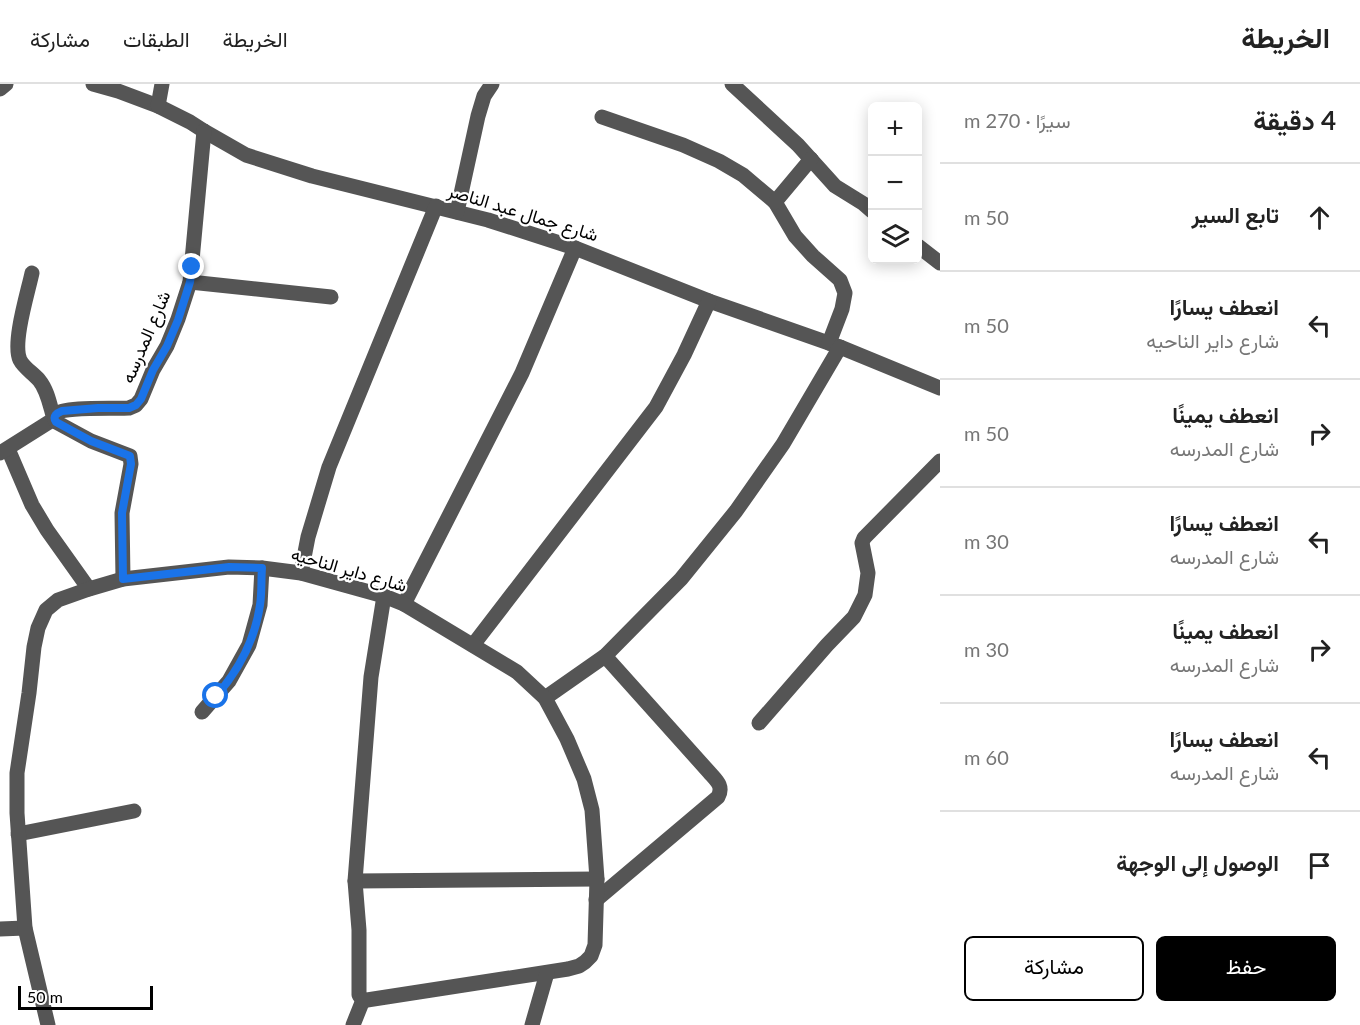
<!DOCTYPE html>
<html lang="ar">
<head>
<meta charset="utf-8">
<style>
	:root { --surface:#fff; --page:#f6f6f6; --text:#222; --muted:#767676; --line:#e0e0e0; --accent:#000 }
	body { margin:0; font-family:Lato,Vazirmatn,sans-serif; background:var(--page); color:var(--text); direction:rtl }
	.controls { position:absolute; right:18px; top:18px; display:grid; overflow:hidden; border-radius:9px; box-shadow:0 3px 15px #0003 }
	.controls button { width:54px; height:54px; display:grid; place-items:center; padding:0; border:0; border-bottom:2px solid var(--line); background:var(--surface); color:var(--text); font:30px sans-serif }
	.scale { position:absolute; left:18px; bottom:15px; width:135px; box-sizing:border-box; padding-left:6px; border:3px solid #000; border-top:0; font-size:16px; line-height:21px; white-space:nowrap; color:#000; -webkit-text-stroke:4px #fff; paint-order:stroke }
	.stop { position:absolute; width:18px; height:18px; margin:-14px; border:4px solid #1a73e8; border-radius:50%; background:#fff }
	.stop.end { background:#1a73e8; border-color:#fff; box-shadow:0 2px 6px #0008 }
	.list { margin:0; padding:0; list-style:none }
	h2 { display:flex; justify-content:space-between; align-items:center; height:78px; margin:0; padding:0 24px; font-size:26px }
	h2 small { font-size:20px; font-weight:400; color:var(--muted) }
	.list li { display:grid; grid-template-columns:39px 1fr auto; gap:18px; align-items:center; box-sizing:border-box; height:108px; padding:0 24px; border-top:2px solid var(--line) }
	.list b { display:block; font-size:22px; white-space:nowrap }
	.list p { margin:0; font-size:20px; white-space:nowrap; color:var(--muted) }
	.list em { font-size:20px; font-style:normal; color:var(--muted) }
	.actions { display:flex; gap:12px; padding:18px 24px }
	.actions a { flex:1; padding:14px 0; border:2px solid var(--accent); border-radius:9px; text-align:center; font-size:21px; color:var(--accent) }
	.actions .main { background:var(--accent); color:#fff }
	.icon { flex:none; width:33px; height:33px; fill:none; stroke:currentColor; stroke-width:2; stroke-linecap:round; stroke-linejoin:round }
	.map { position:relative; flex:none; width:940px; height:941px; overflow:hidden; direction:ltr }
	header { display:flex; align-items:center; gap:36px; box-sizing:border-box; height:84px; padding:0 30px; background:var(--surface); border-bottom:2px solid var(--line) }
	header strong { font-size:28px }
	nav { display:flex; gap:33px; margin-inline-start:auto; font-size:21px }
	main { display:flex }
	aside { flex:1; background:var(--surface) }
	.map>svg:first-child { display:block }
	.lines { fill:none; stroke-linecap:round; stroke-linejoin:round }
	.minor { stroke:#555; stroke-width:15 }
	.route { stroke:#1a73e8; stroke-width:8 }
	.labels { text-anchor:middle; stroke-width:4.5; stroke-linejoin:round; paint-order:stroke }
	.street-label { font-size:18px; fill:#000; stroke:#fff }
</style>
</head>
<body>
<header>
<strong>الخريطة</strong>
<nav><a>الخريطة</a><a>الطبقات</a><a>مشاركة</a></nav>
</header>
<main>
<aside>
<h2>4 دقيقة<small>سيرًا · 270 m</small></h2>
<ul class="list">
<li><svg class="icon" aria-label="ahead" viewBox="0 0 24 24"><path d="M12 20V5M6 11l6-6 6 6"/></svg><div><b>تابع السير</b></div><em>50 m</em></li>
<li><svg class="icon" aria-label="left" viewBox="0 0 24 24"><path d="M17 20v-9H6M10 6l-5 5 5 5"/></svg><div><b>انعطف يسارًا</b><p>شارع داير الناحيه</p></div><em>50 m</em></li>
<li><svg class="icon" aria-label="right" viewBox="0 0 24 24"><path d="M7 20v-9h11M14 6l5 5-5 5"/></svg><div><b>انعطف يمينًا</b><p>شارع المدرسه</p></div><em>50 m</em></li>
<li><svg class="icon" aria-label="left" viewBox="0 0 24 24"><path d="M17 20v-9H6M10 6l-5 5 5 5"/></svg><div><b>انعطف يسارًا</b><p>شارع المدرسه</p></div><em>30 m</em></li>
<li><svg class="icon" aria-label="right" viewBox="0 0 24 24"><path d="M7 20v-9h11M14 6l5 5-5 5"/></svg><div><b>انعطف يمينًا</b><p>شارع المدرسه</p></div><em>30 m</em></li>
<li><svg class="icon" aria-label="left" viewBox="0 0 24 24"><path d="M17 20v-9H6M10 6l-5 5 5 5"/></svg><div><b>انعطف يسارًا</b><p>شارع المدرسه</p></div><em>60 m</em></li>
<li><svg class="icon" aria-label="arrive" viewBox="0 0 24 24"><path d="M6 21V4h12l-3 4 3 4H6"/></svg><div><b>الوصول إلى الوجهة</b></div></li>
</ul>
<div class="actions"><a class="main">حفظ</a><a>مشاركة</a></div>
</aside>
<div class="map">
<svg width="940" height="941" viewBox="0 0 940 941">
	<rect width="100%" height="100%" fill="#fff"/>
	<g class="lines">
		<g class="minor">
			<path d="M93,0l25,7 40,15 32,16 14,9 42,24 66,21 176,44 87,28 134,53 131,46 100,41"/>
			<path d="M732,0l66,61 37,41 29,18 8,7"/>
			<path d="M0,5l6,-5"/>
			<path d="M158,22l4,-22"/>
			<path d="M602,33l81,28 36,16 24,14 32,27 20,34 18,20 27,24 5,13 -3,16 -13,34"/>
			<path d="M775,118l36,-43"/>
			<path d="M457,128l21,-96 6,-20 8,-12"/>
			<path d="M918,162l22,17"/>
			<path d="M190,198l141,15"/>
			<path d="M8,365l24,56 15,25 42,59"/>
			<path d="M0,369l54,-34c-4,-13 -6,-28 -15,-39 -6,-7 -15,-12 -19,-20 -8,-17 8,-68 12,-87"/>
			<path d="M301,489l7,-36 21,-70 107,-261"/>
			<path d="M123,495l-1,-66 9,-49 -1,-8 -39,-15 -35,-19c-1,-4 -3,-5 0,-8 8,-8 60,-5 73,-6l7,-3 5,-6 12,-29 14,-24 11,-27 12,-37 14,-151"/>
			<path d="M404,520l118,-231 53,-125"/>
			<path d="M473,561l183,-238 28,-52 25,-54"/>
			<path d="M545,614l60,-42 76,-77 55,-68 47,-67 57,-97"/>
			<path d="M202,628l27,-31 20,-36 11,-40 2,-37"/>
			<path d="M759,639l68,-78 27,-28 11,-22 3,-22 -6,-30 2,-5 76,-77"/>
			<path d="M18,750l116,-23"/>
			<path d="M355,797l242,-2"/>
			<path d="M596,816l122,-103c6,-11 -2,-17 -9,-25l-104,-116"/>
			<path d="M0,845l25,-1"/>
			<path d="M48,941l-23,-97 -8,-115v-40l12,-80 5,-46 4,-19 8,-18 12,-10 31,-11 34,-10 106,-12 33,1 39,5 83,23 20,8 113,68 28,26 22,41 17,40 8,31 5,69 -2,66 -4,11 -6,6 -6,4 -11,3 -201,31h-4l-4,-5v-65l-4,-49 16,-204 13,-81"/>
			<path d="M353,941l10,-25"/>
			<path d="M532,941l15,-52"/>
		</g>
	</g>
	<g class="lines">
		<path class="route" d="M192,183l-2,15 -12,38 -11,26 -14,24 -12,29 -5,6 -7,3h-31l-36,3c-5,2 -10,5 -6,11l35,19 39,15 1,8 -9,49 1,66 106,-12 33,1c-1,12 0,25 -2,37 -5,34 -22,66 -44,91"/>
	</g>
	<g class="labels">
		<g class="street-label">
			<text transform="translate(523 129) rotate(17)" y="6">شارع جمال عبد الناصر</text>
			<text transform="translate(146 253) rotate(-67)" y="6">شارع المدرسه</text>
			<text transform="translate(349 486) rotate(16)" y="6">شارع داير الناحيه</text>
		</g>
	</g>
</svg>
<div class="controls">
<button>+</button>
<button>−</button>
<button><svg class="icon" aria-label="layers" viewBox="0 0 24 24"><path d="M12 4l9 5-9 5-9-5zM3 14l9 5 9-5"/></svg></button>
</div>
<div class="scale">50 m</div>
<div class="stop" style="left:216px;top:612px"></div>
<div class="stop end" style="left:192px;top:183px"></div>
</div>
</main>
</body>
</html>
